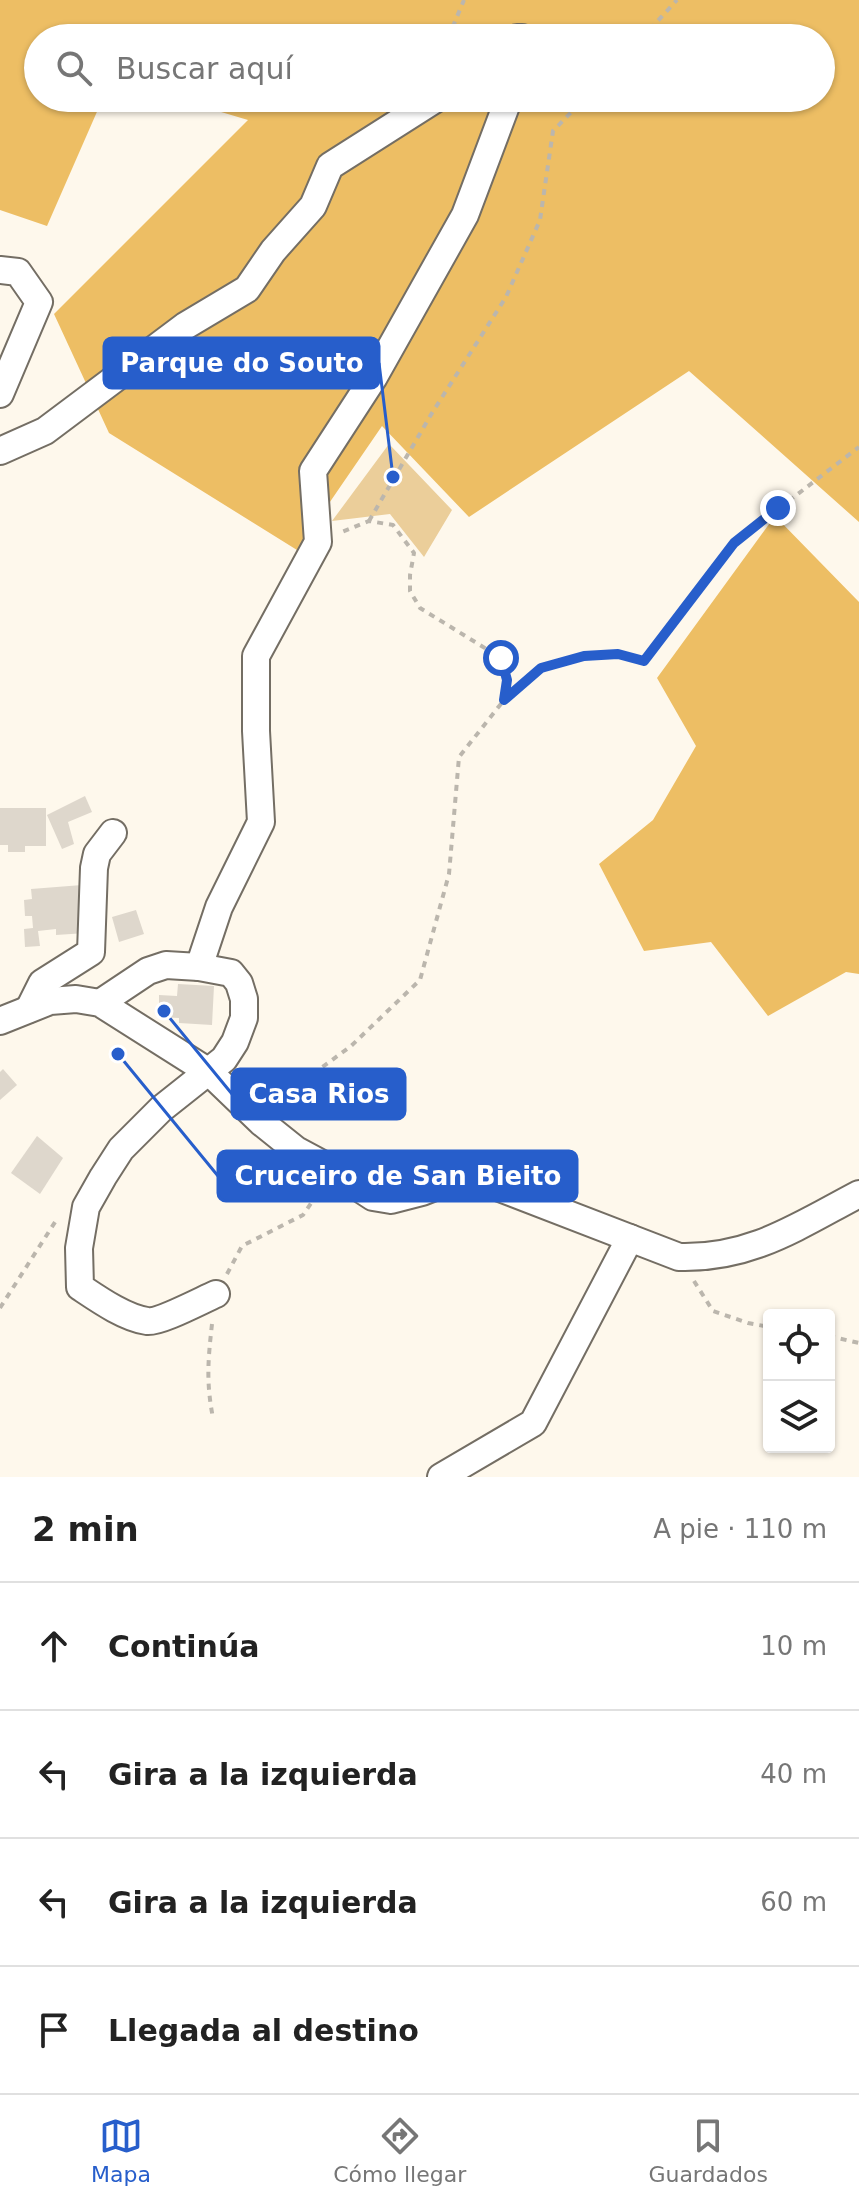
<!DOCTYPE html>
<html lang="es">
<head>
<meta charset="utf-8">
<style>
	:root { --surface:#fff; --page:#f6f6f6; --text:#222; --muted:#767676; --line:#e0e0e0; --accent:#275ecb }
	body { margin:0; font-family:"DejaVu Sans",sans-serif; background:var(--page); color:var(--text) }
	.controls { position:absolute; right:24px; bottom:24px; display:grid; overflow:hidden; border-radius:8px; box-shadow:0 2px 6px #0004 }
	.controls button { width:72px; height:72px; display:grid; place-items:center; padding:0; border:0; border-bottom:2px solid var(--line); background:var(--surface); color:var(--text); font:40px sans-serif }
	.stop { position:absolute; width:24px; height:24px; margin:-18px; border:6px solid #275ecb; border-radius:50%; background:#fff }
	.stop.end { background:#275ecb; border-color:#fff; box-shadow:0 2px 8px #0008 }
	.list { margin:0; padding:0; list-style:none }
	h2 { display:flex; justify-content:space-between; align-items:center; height:104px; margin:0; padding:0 32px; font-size:34px }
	h2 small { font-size:26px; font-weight:400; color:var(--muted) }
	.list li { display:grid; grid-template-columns:52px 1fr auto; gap:24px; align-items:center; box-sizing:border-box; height:128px; padding:0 32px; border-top:2px solid var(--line) }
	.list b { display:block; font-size:30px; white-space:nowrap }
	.list em { font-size:26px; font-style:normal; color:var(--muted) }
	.icon { flex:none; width:44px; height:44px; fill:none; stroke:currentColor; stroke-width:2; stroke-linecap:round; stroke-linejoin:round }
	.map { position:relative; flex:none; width:859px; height:1477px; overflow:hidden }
	.search { position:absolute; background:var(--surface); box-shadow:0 2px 6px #0004; left:24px; right:24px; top:24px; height:88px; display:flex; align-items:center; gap:20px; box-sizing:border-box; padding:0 28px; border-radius:44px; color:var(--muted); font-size:30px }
	.sheet { height:616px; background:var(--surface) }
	nav { display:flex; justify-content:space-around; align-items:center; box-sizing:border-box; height:112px; border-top:2px solid var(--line); background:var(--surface); font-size:22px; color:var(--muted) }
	nav a { display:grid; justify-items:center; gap:4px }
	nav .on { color:var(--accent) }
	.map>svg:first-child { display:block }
	.green { fill:#ebce9a }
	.forest { fill:#edbe64 }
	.building { fill:#ded7cc }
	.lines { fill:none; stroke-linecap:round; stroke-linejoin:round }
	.minor-casing { stroke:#746e64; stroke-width:30 }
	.path { stroke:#bbb6ad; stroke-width:4; stroke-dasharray:6 6; stroke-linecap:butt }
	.minor { stroke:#fff; stroke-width:26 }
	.route { stroke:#275ecb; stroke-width:10 }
	.leader { fill:none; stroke:#275ecb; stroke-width:3 }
	.callout-dot { fill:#275ecb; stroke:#fff; stroke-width:3 }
	.callout { fill:#275ecb; stroke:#275ecb; stroke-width:3 }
	.callout-label { font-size:26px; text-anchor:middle; font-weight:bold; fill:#fff }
</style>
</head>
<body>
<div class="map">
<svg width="859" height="1477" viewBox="0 0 859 1477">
	<rect width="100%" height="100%" fill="#fef8ec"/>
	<path class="green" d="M389,444l63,66 -28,47 -34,-43 -58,7z"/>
	<g class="forest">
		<path d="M0,0h859v522l-170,-151 -220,146 -87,-91 -85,124 -188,-117 -55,-119 194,-194 -74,-22h647v-60h-783v60h65l-56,128 -47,-16z"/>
		<path d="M775,516l84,86v372l-13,-2 -78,44 -57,-74 -67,9 -45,-87 54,-44 43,-74 -39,-68z"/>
	</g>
	<g class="building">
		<path d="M85,796l7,16 -24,10 6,22 -12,5 -15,-34z"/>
		<path d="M0,808h46v38h-21v6h-17v-7h-8z"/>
		<path d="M82,885l4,48 -30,2v-6l-18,2 2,15 -15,1 -1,-18 9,-1 -1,-12h-7l-1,-16 8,-1 -1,-10z"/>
		<path d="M136,910l8,24 -25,8 -7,-25z"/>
		<path d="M178,984l36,2 -2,39 -33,-2v-5l-20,-1v-22l18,1z"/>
		<path d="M3,1069l14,16 -17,15v-28z"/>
		<path d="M37,1136l26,22 -23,36 -29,-21z"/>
	</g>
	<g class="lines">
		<defs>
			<g id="minor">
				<path d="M517,38h5"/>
				<path d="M0,270l18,2 21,30 -39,92"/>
				<path d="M0,451l45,-20 140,-105 62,-37 26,-38 40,-45 17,-40 107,-68"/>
				<path d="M199,967l20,-60 42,-85 -5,-91v-75l62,-114 -5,-71 61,-94 91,-162 44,-117"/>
				<path d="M100,1003l48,-32 18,-6 33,2 32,6 8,10 5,16v19l-9,24 -11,17 -63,50 -40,40 -18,28 -17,30 -7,41 1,39c18,12 45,31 67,34 12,2 55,-21 69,-27"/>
				<path d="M29,1009l13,-26 49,-31 3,-84 3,-14 16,-21"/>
				<path d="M0,1021l50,-20 26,-2 24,4 109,69 52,50 35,28 28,15 49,32 18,3 31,-8 38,-15 19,3 200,77c72,2 119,-31 180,-63"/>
				<path d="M441,1477l92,-54 97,-185"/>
			</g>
		</defs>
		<use href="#minor" class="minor-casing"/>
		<g class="path">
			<path d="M448,38l16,-38"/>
			<path d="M642,38l35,-38"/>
			<path d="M369,521l63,-108 74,-116 34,-77 13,-89 32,-33"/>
			<path d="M504,700l37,-32 43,-12 34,-2 26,7 90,-118 125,-96"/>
			<path d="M276,1104l6,-8 68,-49 70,-67 29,-106 10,-117 45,-57 3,-20 -6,-22 -81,-50 -10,-17v-16l4,-22 -21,-28 -24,-4 -27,11"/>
			<path d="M227,1274l15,-28 61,-31 17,-25"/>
			<path d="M694,1281l19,30 35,12 21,4"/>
			<path d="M0,1308l57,-89"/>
			<path d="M212,1324c-4,36 -6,58 1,94"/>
			<path d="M829,1336l30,7"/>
		</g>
		<use href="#minor" class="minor"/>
	</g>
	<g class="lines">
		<path class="route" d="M501,658l6,22 -3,20 37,-32 43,-12 34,-2 26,7 90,-118 44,-35"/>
	</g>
	<path class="leader" d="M393 477L379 363M164 1011L232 1094M118 1054L218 1176"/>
	<g class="callout-dot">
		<circle cx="393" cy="477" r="8"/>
		<circle cx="164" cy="1011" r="8"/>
		<circle cx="118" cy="1054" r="8"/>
	</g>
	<g class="callout">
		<rect x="104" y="338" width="275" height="50" rx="8"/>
		<rect x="232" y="1069" width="173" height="50" rx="8"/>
		<rect x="218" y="1151" width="359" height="50" rx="8"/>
	</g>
	<g class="callout-label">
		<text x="242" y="372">Parque do Souto</text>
		<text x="319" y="1103">Casa Rios</text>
		<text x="398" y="1185">Cruceiro de San Bieito</text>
	</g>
</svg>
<div class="controls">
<button><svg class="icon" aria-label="locate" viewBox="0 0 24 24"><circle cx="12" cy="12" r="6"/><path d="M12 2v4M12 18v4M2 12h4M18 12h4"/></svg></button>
<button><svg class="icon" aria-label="layers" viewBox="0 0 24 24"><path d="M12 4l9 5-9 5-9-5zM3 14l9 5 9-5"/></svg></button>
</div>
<div class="stop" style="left:501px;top:658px"></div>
<div class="stop end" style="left:778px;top:508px"></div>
<div class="search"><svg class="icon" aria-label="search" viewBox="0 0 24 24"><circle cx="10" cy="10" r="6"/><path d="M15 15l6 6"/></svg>Buscar aquí</div>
</div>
<section class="sheet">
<h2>2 min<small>A pie · 110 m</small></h2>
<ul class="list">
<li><svg class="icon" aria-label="ahead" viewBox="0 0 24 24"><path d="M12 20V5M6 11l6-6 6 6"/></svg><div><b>Continúa</b></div><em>10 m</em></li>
<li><svg class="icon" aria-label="left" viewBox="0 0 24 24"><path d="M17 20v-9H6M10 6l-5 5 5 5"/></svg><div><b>Gira a la izquierda</b></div><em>40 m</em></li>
<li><svg class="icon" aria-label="left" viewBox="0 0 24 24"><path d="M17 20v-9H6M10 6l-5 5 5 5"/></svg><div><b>Gira a la izquierda</b></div><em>60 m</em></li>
<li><svg class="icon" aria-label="arrive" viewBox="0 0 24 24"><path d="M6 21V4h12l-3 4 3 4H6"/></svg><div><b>Llegada al destino</b></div></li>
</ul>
</section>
<nav>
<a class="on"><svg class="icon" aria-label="map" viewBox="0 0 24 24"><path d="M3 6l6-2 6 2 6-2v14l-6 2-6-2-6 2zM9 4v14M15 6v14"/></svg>Mapa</a>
<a><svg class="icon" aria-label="directions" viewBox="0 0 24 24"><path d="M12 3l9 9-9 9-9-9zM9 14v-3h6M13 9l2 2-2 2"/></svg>Cómo llegar</a>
<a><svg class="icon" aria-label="saved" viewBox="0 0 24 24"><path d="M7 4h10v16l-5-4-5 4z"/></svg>Guardados</a>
</nav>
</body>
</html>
